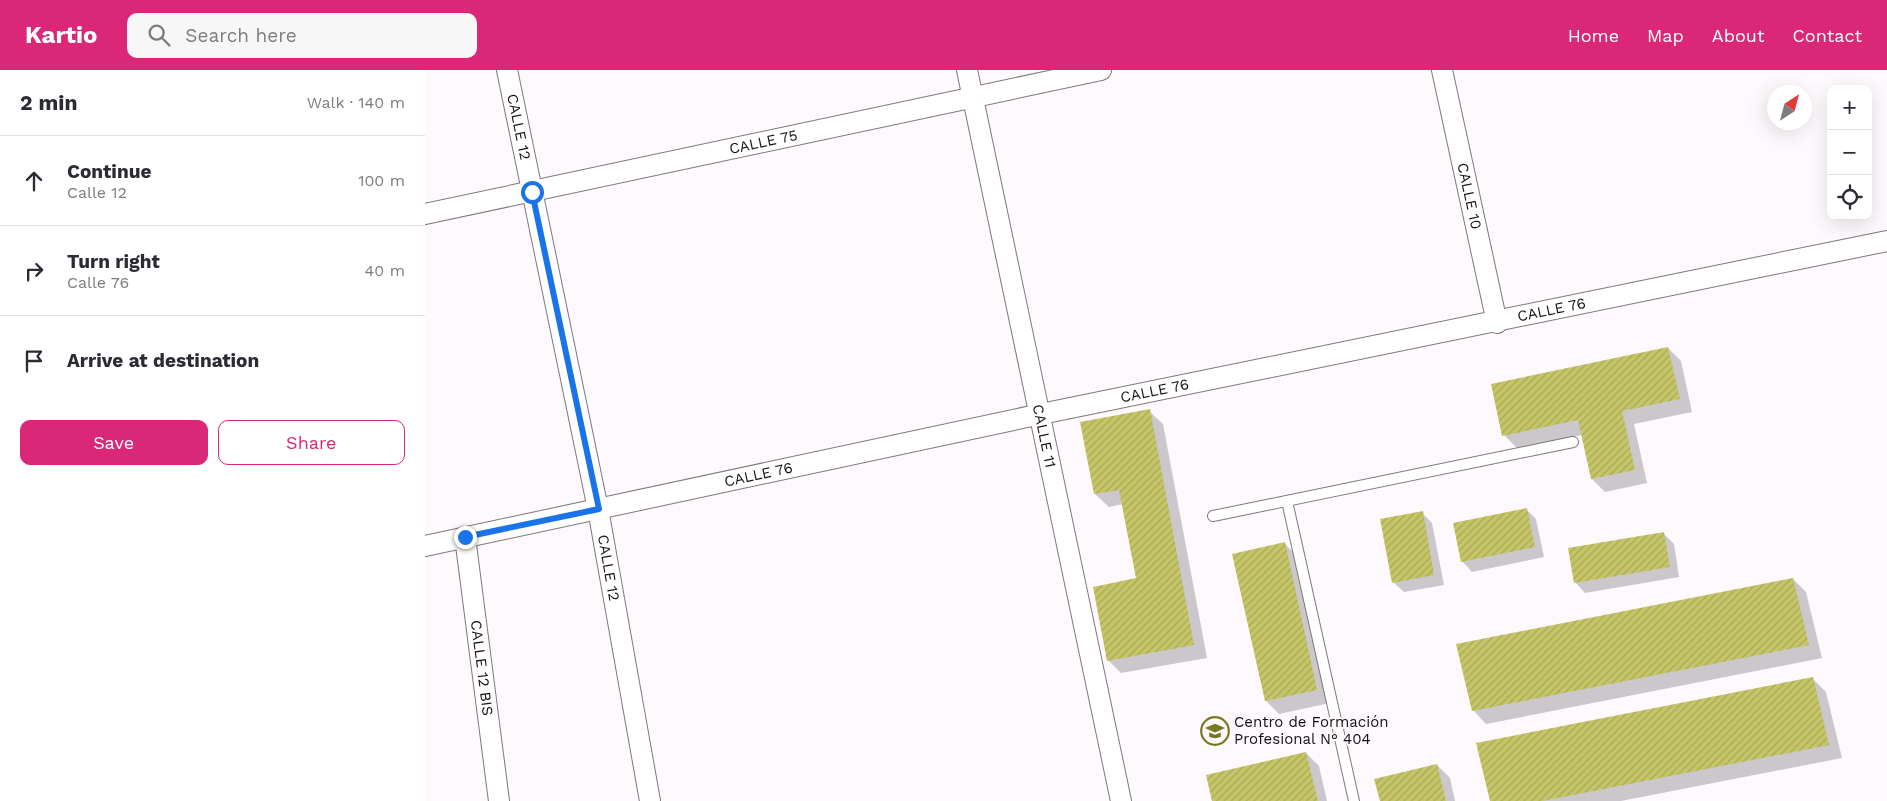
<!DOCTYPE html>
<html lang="en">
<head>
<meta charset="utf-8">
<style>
	:root { --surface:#fff; --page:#f7f7f7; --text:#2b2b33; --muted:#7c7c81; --line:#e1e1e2; --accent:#db2777 }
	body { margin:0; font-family:"Work Sans",sans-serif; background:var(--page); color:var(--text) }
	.controls { position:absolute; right:15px; top:15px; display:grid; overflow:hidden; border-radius:10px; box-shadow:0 5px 20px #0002 }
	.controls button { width:45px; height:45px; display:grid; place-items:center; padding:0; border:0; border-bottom:1px solid var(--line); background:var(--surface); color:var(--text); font:25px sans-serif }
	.compass { position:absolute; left:1342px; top:15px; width:45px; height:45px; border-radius:50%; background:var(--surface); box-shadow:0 5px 20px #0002; rotate:36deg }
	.stop { position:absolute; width:15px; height:15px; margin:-11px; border:4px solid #1a73e8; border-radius:50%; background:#fff }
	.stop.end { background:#1a73e8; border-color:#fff; box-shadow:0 1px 5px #0008 }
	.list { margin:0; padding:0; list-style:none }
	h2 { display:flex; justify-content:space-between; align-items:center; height:65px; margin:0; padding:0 20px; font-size:21px }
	h2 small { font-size:16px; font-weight:400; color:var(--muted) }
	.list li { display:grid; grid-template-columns:32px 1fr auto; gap:15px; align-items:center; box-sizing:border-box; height:90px; padding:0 20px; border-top:1px solid var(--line) }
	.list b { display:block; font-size:19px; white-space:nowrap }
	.list p { margin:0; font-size:16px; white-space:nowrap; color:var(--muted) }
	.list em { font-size:16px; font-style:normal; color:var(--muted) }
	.actions { display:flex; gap:10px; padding:15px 20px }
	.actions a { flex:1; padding:11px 0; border:1px solid var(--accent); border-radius:10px; text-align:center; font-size:18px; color:var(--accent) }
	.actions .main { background:var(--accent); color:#fff }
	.icon { flex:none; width:28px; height:28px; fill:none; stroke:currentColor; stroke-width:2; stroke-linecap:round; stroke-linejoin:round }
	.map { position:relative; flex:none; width:1462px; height:731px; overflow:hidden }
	header { display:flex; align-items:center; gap:30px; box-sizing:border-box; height:70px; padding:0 25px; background:var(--accent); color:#fff }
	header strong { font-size:24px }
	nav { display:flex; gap:28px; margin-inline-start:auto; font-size:18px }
	.search { width:350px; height:45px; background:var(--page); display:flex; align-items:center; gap:12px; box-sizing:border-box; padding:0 18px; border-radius:10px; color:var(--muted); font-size:19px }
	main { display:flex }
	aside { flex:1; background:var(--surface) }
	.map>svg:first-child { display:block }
	.shadow { fill:#0003 }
	.building { fill:url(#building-hatch) }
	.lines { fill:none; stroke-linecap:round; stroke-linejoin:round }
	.service-casing { stroke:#7e777d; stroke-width:12 }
	.minor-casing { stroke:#7e777d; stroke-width:22 }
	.service { stroke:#fff; stroke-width:10 }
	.minor { stroke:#fff; stroke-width:20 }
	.route { stroke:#1a73e8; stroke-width:6 }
	.labels { text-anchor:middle; stroke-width:4; stroke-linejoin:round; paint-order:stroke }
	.street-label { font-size:15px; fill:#141114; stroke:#fef9fd }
	.poi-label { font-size:15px; fill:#141114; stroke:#fef9fd; text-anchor:start }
</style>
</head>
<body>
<header>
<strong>Kartio</strong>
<div class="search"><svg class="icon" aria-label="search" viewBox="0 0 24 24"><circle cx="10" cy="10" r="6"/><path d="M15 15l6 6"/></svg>Search here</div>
<nav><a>Home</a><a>Map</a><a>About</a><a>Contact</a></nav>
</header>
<main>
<aside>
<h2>2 min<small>Walk · 140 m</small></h2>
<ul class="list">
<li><svg class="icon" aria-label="ahead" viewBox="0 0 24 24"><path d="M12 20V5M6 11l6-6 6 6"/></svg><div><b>Continue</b><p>Calle 12</p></div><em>100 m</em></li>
<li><svg class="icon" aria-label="right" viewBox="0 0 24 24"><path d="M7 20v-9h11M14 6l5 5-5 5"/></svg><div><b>Turn right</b><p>Calle 76</p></div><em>40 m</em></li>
<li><svg class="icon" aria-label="arrive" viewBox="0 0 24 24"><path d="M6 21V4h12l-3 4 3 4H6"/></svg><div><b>Arrive at destination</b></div></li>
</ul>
<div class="actions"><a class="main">Save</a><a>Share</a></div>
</aside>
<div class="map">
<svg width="1462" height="731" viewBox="0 0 1462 731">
	<defs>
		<pattern id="building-hatch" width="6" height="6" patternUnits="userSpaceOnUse" patternTransform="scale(1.25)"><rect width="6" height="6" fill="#c6c568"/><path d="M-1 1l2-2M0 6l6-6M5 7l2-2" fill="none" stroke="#a9a859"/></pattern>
	</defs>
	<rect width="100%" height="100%" fill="#fef9fd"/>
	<g class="shadow">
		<path d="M1243,278l13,13 11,51 -58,12 13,59 -42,9 -13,-13 -10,-44 -65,13 -13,-13z"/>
		<path d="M724,341l14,13 44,234 -86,15 -13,-13 30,-81 -15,-75 -14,3 -14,-13z"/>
		<path d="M1101,439l10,10 8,38 -72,15 -10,-11z"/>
		<path d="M997,443l10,10 12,62 -40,7 -11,-10z"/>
		<path d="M1239,464l10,10 5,33 -94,16 -10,-11z"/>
		<path d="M860,474l13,13 32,146 -51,11 -13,-13z"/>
		<path d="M1368,509l13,13 16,66 -336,66 -13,-14z"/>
		<path d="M1388,609l13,13 16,66 -221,43h-130z"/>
		<path d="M881,683l13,13 8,35h-114z"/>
		<path d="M1012,695l13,13 5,23h-74z"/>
	</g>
	<g class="building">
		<path d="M1243,277l12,52 -58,12 13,59 -44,9 -13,-59 -76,16 -11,-52z"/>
		<path d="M725,339l44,236 -87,16 -14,-74 43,-9 -17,-88 -25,4 -14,-72z"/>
		<path d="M1102,438l8,39 -74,15 -8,-39z"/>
		<path d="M998,441l11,64 -42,8 -12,-64z"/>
		<path d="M1239,462l6,35 -96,16 -6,-35z"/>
		<path d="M860,472l32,148 -52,11 -33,-147z"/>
		<path d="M1368,508l16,67 -337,66 -16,-67z"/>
		<path d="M1388,607l16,68 -287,56h-52l-14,-58z"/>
		<path d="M881,682l12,49h-106l-6,-26z"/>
		<path d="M1012,694l9,37h-66l-6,-22z"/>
	</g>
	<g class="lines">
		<defs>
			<g id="service">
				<path d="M862,431l67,300"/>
				<path d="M788,446l360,-74"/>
			</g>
			<g id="minor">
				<path id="s1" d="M82,0l91,439 52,292"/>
				<path id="s2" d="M542,0l154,731"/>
				<path id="s3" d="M1017,0l55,253"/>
				<path id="s4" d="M0,144l676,-144"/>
				<path id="s5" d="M40,467l34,264"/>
				<path id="s6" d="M0,476l616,-132 846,-173"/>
			</g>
		</defs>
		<use href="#service" class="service-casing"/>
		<use href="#minor" class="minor-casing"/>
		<use href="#service" class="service"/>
		<use href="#minor" class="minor"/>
	</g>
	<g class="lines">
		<path class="route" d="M40,467l134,-28 -67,-317"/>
	</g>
	<defs>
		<symbol id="school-ring" viewBox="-11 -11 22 22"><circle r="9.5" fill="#fef9fd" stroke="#7a781e" stroke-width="1.5"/><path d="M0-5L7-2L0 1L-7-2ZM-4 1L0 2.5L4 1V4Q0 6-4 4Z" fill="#7a781e"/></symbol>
	</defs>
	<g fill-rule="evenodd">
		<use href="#school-ring" x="774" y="645" width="32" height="32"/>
	</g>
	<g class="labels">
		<g class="street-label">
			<text dy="5" stroke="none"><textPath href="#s1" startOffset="58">CALLE 12</textPath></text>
			<text dy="5" stroke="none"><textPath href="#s4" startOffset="346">CALLE 75</textPath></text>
			<text dy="5" stroke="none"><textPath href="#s3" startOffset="129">CALLE 10</textPath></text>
			<text dy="5" stroke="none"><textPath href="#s6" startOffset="1151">CALLE 76</textPath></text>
			<text dy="5" stroke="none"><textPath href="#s6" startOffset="746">CALLE 76</textPath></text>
			<text dy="5" stroke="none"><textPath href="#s2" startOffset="374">CALLE 11</textPath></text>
			<text dy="5" stroke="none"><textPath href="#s6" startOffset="341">CALLE 76</textPath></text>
			<text dy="5" stroke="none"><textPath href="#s1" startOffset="508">CALLE 12</textPath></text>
			<text dy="5" stroke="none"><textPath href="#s5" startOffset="132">CALLE 12 BIS</textPath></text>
		</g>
		<g class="poi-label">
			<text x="809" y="657">Centro de Formación<tspan x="809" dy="17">Profesional N° 404</tspan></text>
		</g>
	</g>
</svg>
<div class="controls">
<button>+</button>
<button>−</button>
<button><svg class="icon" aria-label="locate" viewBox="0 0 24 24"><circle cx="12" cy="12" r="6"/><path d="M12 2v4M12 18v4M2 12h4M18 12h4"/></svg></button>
</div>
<svg class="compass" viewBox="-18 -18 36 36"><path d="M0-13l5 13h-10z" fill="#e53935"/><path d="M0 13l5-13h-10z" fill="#7c7c81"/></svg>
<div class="stop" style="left:107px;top:122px"></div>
<div class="stop end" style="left:40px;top:467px"></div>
</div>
</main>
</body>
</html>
